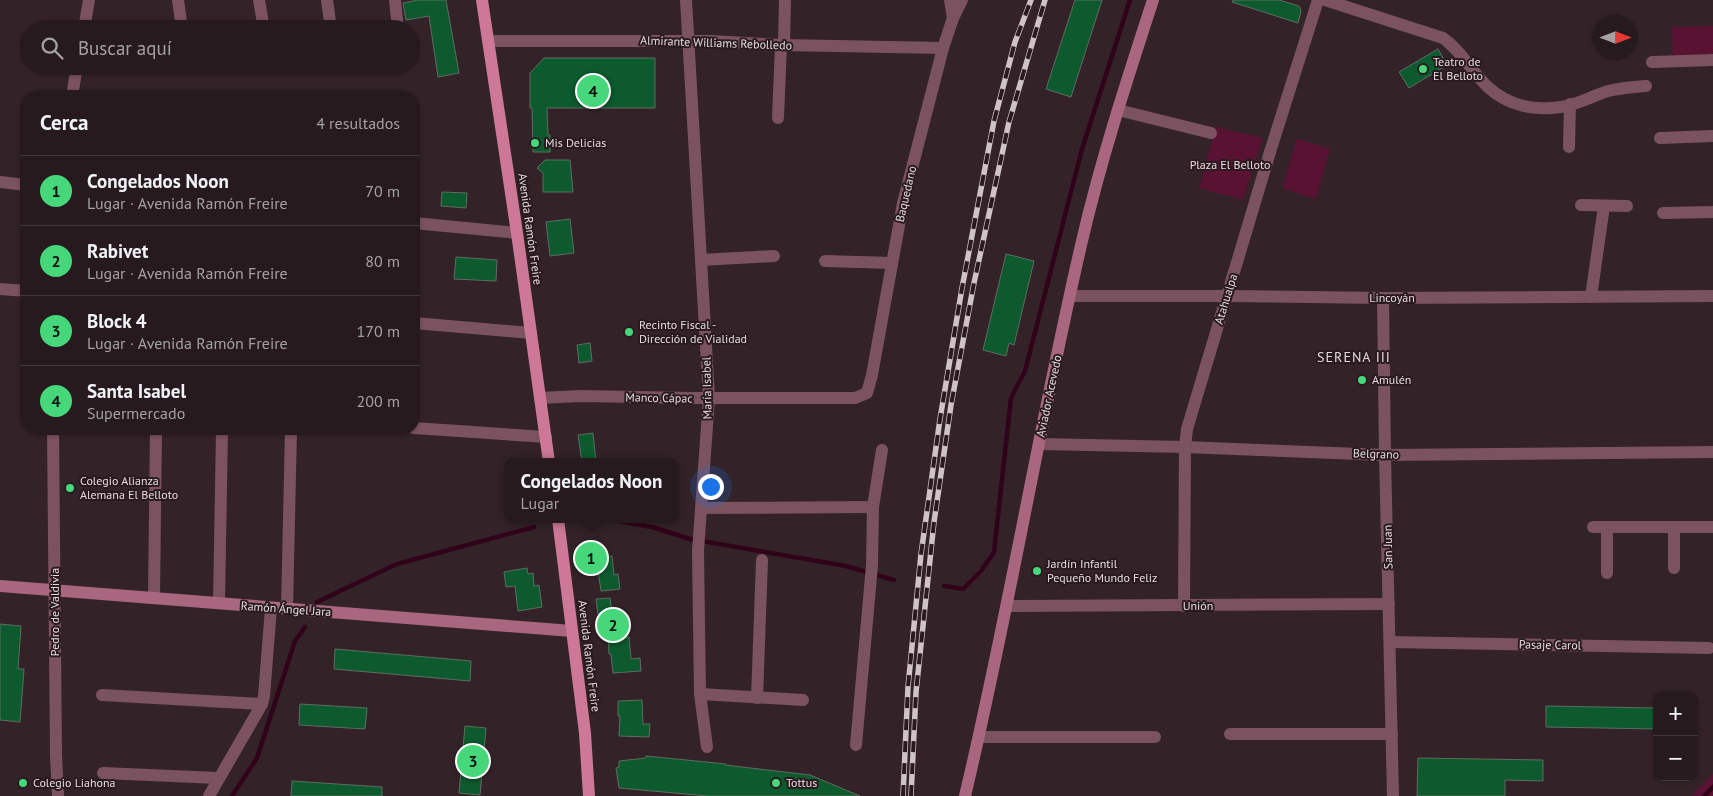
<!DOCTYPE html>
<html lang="es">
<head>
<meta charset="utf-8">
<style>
	:root { --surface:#261a1e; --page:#32272b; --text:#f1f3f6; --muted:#a4a1a4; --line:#42383c; --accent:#45d77a }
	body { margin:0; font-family:"PT Sans",sans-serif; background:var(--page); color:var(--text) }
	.controls { position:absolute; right:15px; bottom:15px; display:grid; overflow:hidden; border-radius:10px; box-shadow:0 1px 4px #0004 }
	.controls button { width:45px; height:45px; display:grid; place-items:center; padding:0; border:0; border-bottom:1px solid var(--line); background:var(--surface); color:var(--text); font:25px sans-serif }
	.compass { position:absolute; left:1593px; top:15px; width:45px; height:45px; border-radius:50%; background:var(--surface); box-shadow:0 1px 4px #0004; rotate:90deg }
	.you { position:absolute; left:710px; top:486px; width:18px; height:18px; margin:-12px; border:4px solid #fff; border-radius:50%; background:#1a73e8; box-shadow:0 0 0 8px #1a73e833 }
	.badge { display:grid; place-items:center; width:32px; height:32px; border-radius:50%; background:var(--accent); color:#111; font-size:16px; font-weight:700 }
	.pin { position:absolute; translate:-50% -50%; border:2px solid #fff; box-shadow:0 1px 5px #0006 }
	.popup { position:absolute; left:504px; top:458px; width:175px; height:65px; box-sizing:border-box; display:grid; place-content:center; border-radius:10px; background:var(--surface); filter:drop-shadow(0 1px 4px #0005); font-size:16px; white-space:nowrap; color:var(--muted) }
	.popup b { font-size:19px; color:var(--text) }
	.popup::after { content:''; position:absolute; left:50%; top:100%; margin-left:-10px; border:10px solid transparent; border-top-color:var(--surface) }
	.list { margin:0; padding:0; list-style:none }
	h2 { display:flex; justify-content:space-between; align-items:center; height:65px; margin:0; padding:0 20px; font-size:21px }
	h2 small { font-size:16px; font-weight:400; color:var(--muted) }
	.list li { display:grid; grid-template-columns:32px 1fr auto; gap:15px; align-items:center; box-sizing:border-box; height:70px; padding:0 20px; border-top:1px solid var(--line) }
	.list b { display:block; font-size:19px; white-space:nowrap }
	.list p { margin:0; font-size:16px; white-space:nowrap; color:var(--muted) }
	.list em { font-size:16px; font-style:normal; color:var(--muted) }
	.icon { flex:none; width:28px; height:28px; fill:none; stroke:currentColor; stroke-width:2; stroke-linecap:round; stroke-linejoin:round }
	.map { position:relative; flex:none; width:1713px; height:796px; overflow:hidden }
	.search { position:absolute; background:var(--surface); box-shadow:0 1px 4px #0004; left:20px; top:20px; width:400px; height:55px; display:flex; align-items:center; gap:12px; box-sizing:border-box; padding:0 18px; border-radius:28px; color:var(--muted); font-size:19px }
	.panel { position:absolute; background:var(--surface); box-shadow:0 1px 4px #0004; left:20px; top:90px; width:400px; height:345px; border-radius:20px }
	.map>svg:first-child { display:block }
	.green { fill:#591232 }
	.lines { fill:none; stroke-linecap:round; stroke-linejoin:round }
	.stream { stroke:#310318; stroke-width:4.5 }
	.building { fill:#0c5a2d; stroke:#5e6d61 }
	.street { stroke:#7b525f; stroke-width:12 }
	.secondary { stroke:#a8677e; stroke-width:12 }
	.primary { stroke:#cc7896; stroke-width:12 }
	.rail-casing { stroke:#cfc3c7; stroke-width:5.5 }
	.rail { stroke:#291a1f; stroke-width:4; stroke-dasharray:11; stroke-linecap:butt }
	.poi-dot { fill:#45d77a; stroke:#291a1f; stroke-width:2 }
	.labels { text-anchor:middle; stroke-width:4; stroke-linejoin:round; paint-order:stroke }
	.street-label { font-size:12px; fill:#e5dadd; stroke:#291a1f }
	.poi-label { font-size:12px; fill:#e5dadd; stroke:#291a1f; text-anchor:start }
	.park-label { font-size:12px; fill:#f3d8e0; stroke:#291a1f }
	.neighbourhood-label { font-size:14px; letter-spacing:1px; fill:#e5dadd; stroke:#291a1f }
</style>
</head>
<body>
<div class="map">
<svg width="1713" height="796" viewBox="0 0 1713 796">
	<rect width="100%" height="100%" fill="#332328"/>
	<g class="green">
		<path d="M1713,26v30l-40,1 -1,-30z"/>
		<path d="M1216,127l47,11 -20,62 -44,-12z"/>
		<path d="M1297,139l33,10 -14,50 -34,-11z"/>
		<path d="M1713,774v22h-22z"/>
	</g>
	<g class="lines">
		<g class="stream">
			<path d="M608,519l44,8 38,12 156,27 48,14"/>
			<path d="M944,586l19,3 18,-18 13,-19 17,-154 14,-27 57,-222 48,-149"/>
			<path d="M317,602l80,-38 137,-37"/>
			<path d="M232,796l25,-38 38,-117 10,-14"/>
			<path d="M1704,796l9,-9"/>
		</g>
	</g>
	<g class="building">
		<path d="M418,0h28l13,73 -21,4 -9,-61 -23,4 -3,-17z"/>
		<path d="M1075,0h27l-31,97 -25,-8z"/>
		<path d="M1233,0h46l20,6 2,5 -3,12 -66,-21z"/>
		<path d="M1438,49l9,16 -38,23 -10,-16z"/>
		<path d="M544,58h111v50h-108l1,27h2v17h-17l-1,-44h-2v-35z"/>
		<path d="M545,160h25l3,32h-30v-19l-6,-5z"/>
		<path d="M442,192l25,1 -1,15 -25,-2z"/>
		<path d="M570,219l4,34 -24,3 -4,-34z"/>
		<path d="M1006,254l28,7 -20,84 -5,-2 -3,13 -23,-6z"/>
		<path d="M456,257l41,3 -1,21 -42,-2z"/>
		<path d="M590,343l2,18 -13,2 -2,-18z"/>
		<path d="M593,433l3,29h-14l-4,-27z"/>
		<path d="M612,556l2,19 4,-1 2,15 -19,2 -5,-34z"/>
		<path d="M527,568l1,6 5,-1 1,13 5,-1 3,22 -24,4 -3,-25 -9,1 -2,-15z"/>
		<path d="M610,598l2,15 -14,1 -2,-15z"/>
		<path d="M620,616l2,21h7l2,22 9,-1 1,13 -28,2 -2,-19h-2l-1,-21h-3l-1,-15z"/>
		<path d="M0,624l21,2 -3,43h6l-4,53 -20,-2z"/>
		<path d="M335,649l136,12 -1,20 -136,-12z"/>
		<path d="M642,700l1,24h7l-1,13 -30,-1 1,-20h-2v-15z"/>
		<path d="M300,704l67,4 -2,21 -66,-4z"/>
		<path d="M1546,706l111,2v21l-111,-2z"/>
		<path d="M465,726l21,2 -6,67 -21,-2z"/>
		<path d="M646,756l80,8 -1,1 85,10 50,21h-152l-89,-8 -3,-20 3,-1v-6l27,-3z"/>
		<path d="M1418,758l125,2v21l-38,-1v16h-88z"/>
		<path d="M292,781l90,6v9h-91z"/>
	</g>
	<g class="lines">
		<g class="street">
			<path d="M178,0l4,29"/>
			<path d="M259,0l5,29"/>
			<path d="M327,0l4,29"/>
			<path d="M395,0l3,29"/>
			<path d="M686,0l23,398 -11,153 2,143 7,53"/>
			<path d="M950,0l3,18"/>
			<path d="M1325,0l118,38c19,13 29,35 46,50 20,18 46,23 72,19 16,-2 31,-11 47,-16 12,-3 25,-4 38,-5"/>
			<path d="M84,29l5,-29"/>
			<path d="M488,41h223l70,4 162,3"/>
			<path d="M784,45l1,-45"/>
			<path d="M1652,62l61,-2"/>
			<path d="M72,96l5,-30"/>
			<path d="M1118,110l93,23"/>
			<path d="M778,118l3,-73"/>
			<path d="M1660,138l53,-2"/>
			<path d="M1569,147l1,-43"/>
			<path d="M0,182l26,3"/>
			<path d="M1581,205l46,1"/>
			<path d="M1663,213l50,-1"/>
			<path d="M414,223l103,10"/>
			<path d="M701,260l73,-4"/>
			<path d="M825,261l67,2"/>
			<path d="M0,289l26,2"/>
			<path d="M1070,296h157l156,2 330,-2"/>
			<path d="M1591,297l13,-91"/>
			<path d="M1383,298l2,157 8,341"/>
			<path d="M414,323l117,10"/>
			<path d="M540,398l40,-2 112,2h163l12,-5 5,-18 31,-172 40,-155 10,-30 9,-18"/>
			<path d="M414,428l132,9"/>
			<path d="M53,429l3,326 2,41"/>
			<path d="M1039,444l146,3 200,8 328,-3"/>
			<path d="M701,508l172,-1"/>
			<path d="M1593,527h120"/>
			<path d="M1607,527v46"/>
			<path d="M1674,568v-40"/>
			<path d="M154,598l2,-169"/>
			<path d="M219,603l3,-174"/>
			<path d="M1007,606l382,-2"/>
			<path d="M1184,606l1,-159 2,-18 83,-277 48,-152"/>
			<path d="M287,609l4,-180"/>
			<path d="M1390,642l319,6"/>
			<path d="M700,694l103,6"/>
			<path d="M102,695l160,9"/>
			<path d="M757,698l5,-138"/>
			<path d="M1230,734h162"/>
			<path d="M979,737h176"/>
			<path d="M856,745l16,-180 1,-58 9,-57"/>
			<path d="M103,773l115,5"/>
			<path d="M209,796l53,-92 2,-8 7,-88"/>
		</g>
		<g class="secondary">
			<path d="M0,586l572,45"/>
			<path d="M965,796c44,-184 74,-371 117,-555 19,-82 45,-161 71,-241"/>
		</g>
		<g class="primary">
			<path d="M482,0l35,233 32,229"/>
			<path d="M558,519l27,214 4,63"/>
		</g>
		<defs>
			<g id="rail">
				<path d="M903,796l5,-109 13,-133 19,-135 22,-131 32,-167 21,-79 16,-42"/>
				<path d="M911,796l5,-104 18,-170 17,-117 23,-122 35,-161 36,-122"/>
			</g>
		</defs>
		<use href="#rail" class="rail-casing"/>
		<use href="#rail" class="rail"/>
	</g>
	<g class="poi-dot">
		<circle cx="1423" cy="69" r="5"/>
		<circle cx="535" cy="143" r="5"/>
		<circle cx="629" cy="332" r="5"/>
		<circle cx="1362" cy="380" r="5"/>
		<circle cx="70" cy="488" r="5"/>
		<circle cx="1037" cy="571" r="5"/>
		<circle cx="23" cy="783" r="5"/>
		<circle cx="776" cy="783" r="5"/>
	</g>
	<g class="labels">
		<g class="street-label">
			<text transform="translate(716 43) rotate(2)" y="4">Almirante Williams Rebolledo</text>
			<text transform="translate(906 194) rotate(-77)" y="4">Baquedano</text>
			<text transform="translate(530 229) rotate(82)" y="4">Avenida Ramón Freire</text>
			<text x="1392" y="302">Lincoyán</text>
			<text transform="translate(1226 299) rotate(-73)" y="4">Atahualpa</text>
			<text transform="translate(707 388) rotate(-91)" y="4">María Isabel</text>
			<text transform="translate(1049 396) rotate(-78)" y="4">Aviador Acevedo</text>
			<text transform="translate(659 398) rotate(1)" y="4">Manco Cápac</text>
			<text transform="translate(1376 454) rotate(2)" y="4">Belgrano</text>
			<text transform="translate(1388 547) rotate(-91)" y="4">San Juan</text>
			<text x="1198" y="610">Unión</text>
			<text transform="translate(286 609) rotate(4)" y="4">Ramón Ángel Jara</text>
			<text transform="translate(55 612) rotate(-90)" y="4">Pedro de Valdivia</text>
			<text transform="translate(1550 645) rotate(1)" y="4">Pasaje Carol</text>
			<text transform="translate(589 656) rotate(83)" y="4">Avenida Ramón Freire</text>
		</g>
		<g class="poi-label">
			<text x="1433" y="66">Teatro de<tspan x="1433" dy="14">El Belloto</tspan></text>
			<text x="545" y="147">Mis Delicias</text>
			<text x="639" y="329">Recinto Fiscal -<tspan x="639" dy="14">Dirección de Vialidad</tspan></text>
			<text x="1372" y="384">Amulén</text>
			<text x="80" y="485">Colegio Alianza<tspan x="80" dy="14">Alemana El Belloto</tspan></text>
			<text x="1047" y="568">Jardín Infantil<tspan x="1047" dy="14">Pequeño Mundo Feliz</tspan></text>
			<text x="33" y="787">Colegio Liahona</text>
			<text x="786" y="787">Tottus</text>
		</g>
		<g class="park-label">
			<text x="1230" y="169">Plaza El Belloto</text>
		</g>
		<g class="neighbourhood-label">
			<text x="1354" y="362">SERENA III</text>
		</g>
	</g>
</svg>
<div class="controls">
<button>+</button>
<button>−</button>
</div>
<svg class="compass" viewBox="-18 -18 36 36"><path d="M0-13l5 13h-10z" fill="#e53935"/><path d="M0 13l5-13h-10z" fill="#a4a1a4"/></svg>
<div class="you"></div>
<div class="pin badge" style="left:591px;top:558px">1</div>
<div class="popup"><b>Congelados Noon</b>Lugar</div>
<div class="pin badge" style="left:613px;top:625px">2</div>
<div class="pin badge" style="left:473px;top:761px">3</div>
<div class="pin badge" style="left:593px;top:91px">4</div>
<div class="search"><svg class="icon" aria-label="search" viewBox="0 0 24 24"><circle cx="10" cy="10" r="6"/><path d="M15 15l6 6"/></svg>Buscar aquí</div>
<section class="panel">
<h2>Cerca<small>4 resultados</small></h2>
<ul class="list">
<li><span class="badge">1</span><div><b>Congelados Noon</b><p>Lugar · Avenida Ramón Freire</p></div><em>70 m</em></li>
<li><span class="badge">2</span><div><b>Rabivet</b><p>Lugar · Avenida Ramón Freire</p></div><em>80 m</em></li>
<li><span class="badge">3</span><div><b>Block 4</b><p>Lugar · Avenida Ramón Freire</p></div><em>170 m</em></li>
<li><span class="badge">4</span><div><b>Santa Isabel</b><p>Supermercado</p></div><em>200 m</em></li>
</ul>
</section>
</div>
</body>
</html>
